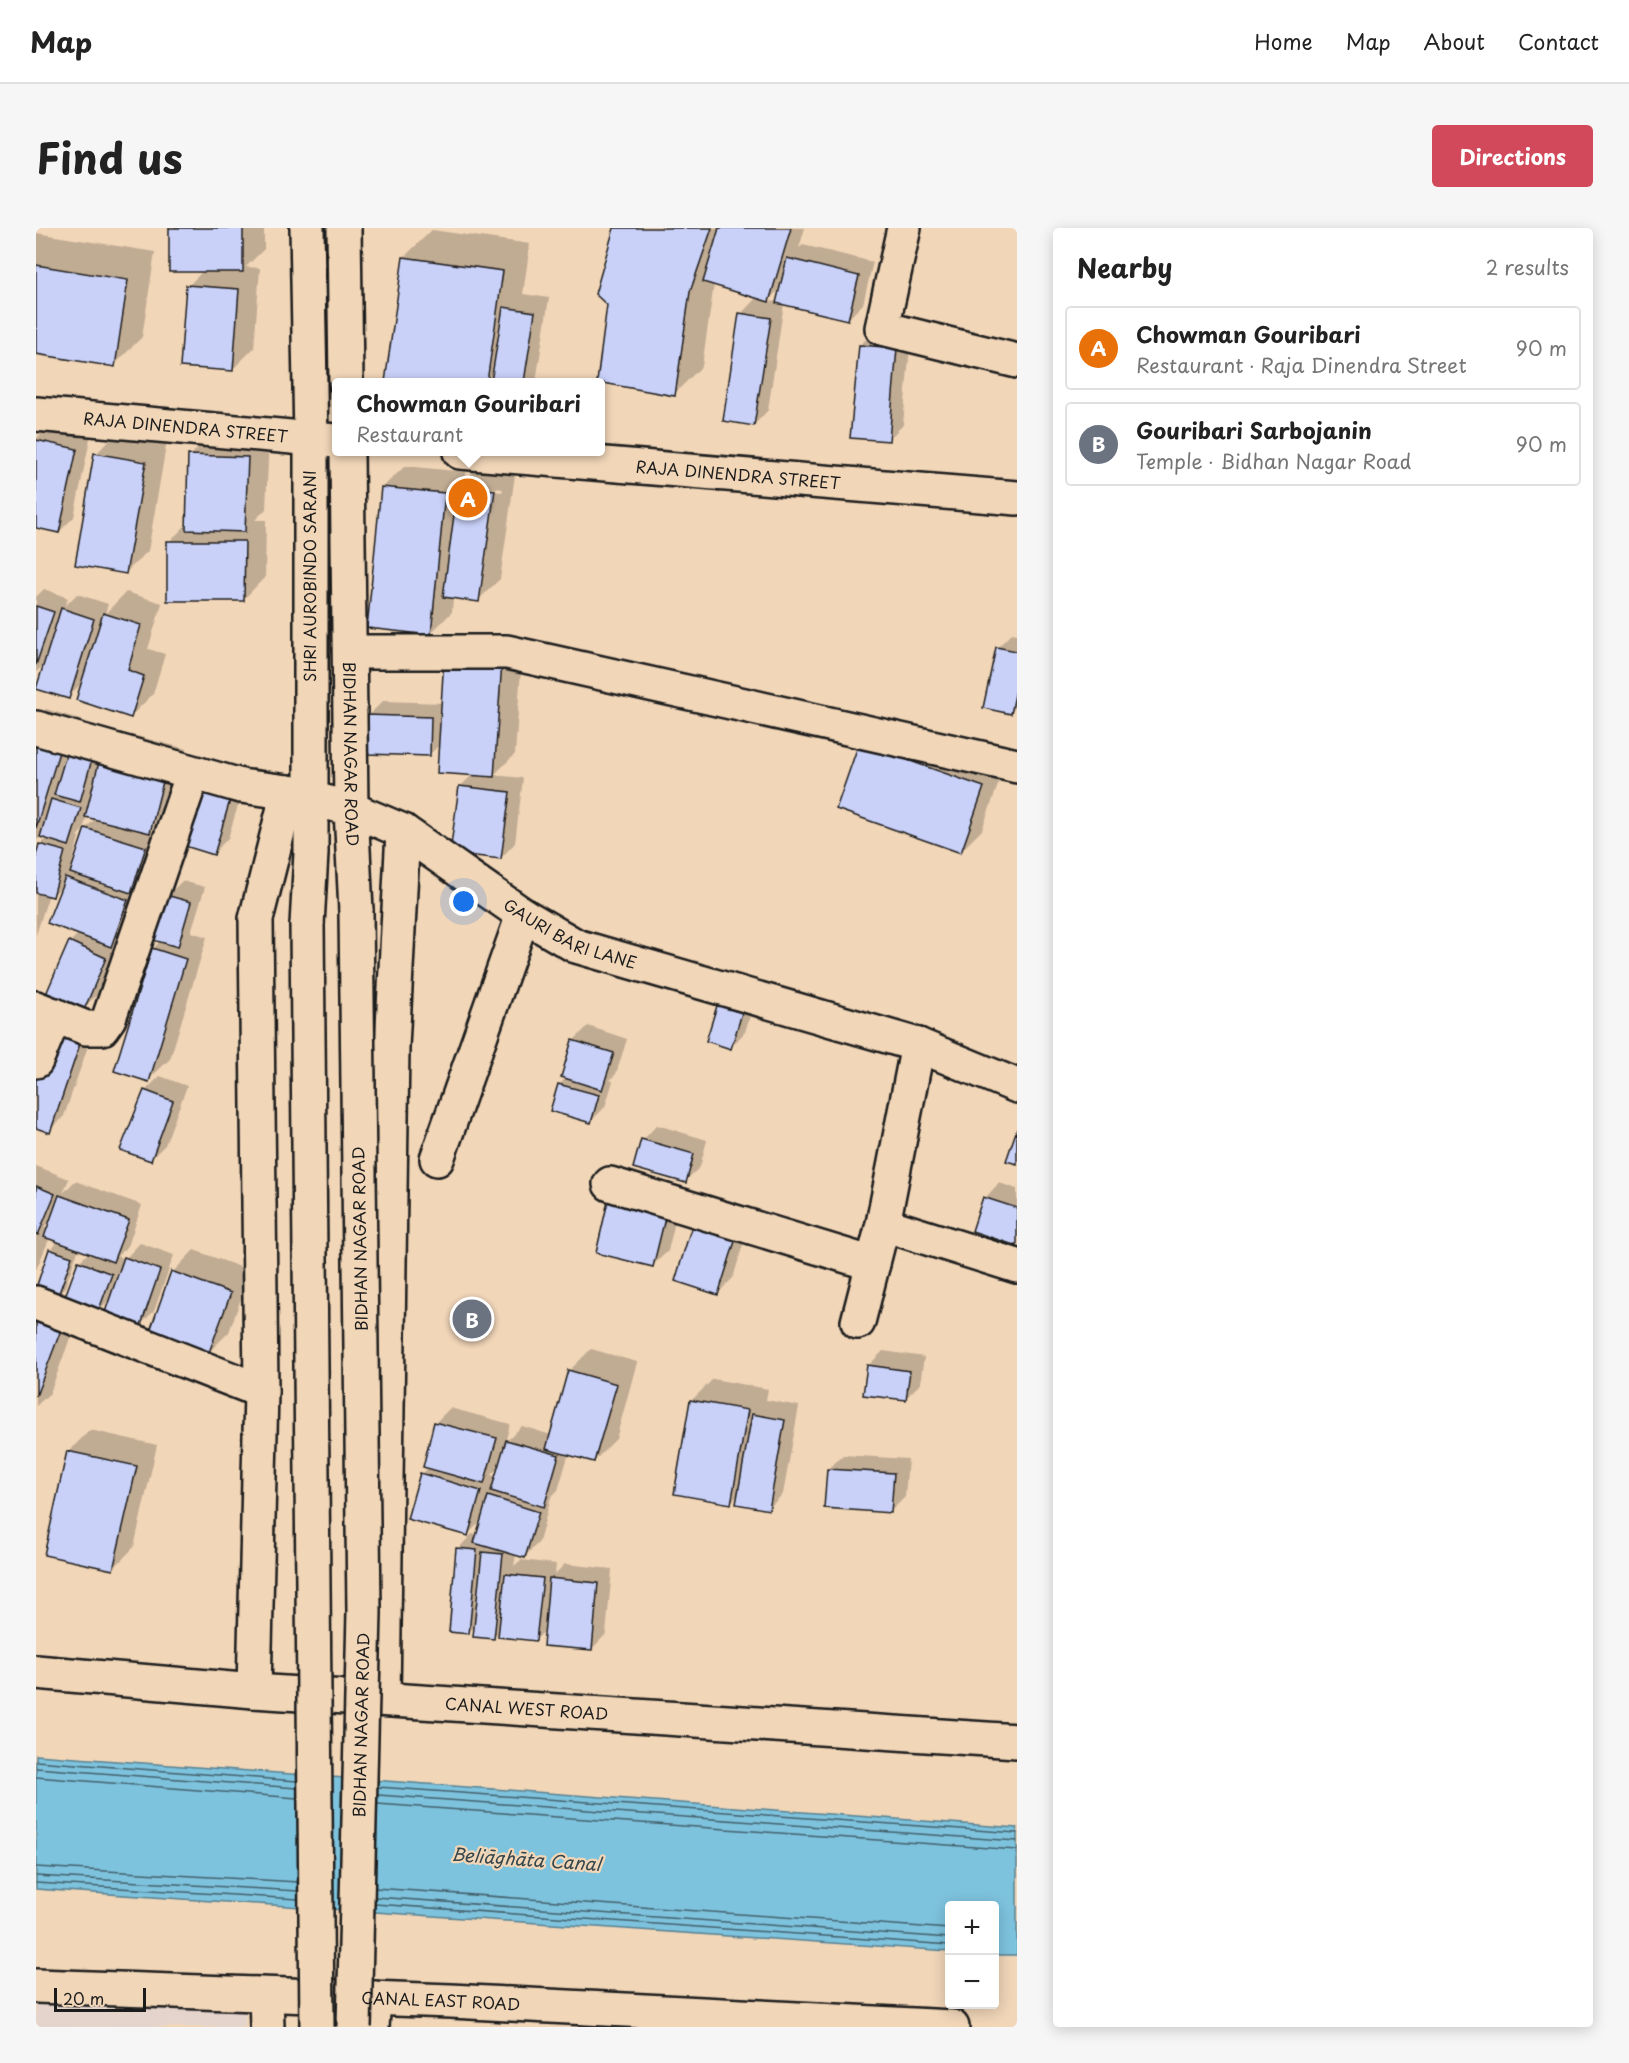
<!DOCTYPE html>
<html lang="en">
<head>
<meta charset="utf-8">
<style>
	:root { --surface:#fff; --page:#f6f6f6; --text:#222; --muted:#767676; --line:#e0e0e0; --accent:#d1495b }
	body { margin:0; font-family:"Playpen Sans",sans-serif; background:var(--page); color:var(--text) }
	.controls { position:absolute; right:18px; bottom:18px; display:grid; overflow:hidden; border-radius:6px; box-shadow:0 3px 15px #0003 }
	.controls button { width:54px; height:54px; display:grid; place-items:center; padding:0; border:0; border-bottom:2px solid var(--line); background:var(--surface); color:var(--text); font:30px sans-serif }
	.scale { position:absolute; left:18px; bottom:15px; width:92px; box-sizing:border-box; padding-left:6px; border:3px solid #1c1c1c; border-top:0; font-size:16px; line-height:21px; white-space:nowrap; color:#1c1c1c; -webkit-text-stroke:4px #f1d6b8; paint-order:stroke }
	.you { position:absolute; left:428px; top:674px; width:21px; height:21px; margin:-15px; border:4px solid #fff; border-radius:50%; background:#1a73e8; box-shadow:0 0 0 9px #1a73e833 }
	.badge { display:grid; place-items:center; width:39px; height:39px; border-radius:50%; background:var(--accent); color:#fff; font-size:20px; font-weight:700 }
	.pin { position:absolute; translate:-50% -50%; border:3px solid #fff; box-shadow:0 2px 6px #0006 }
	.popup { position:absolute; left:296px; top:150px; width:273px; height:78px; box-sizing:border-box; display:grid; place-content:center; border-radius:6px; background:var(--surface); filter:drop-shadow(0 2px 4px #0005); font-size:20px; white-space:nowrap; color:var(--muted) }
	.popup b { font-size:22px; color:var(--text) }
	.popup::after { content:''; position:absolute; left:50%; top:100%; margin-left:-12px; border:12px solid transparent; border-top-color:var(--surface) }
	.list { margin:0; padding:0; list-style:none }
	h2 { display:flex; justify-content:space-between; align-items:center; height:78px; margin:0; padding:0 24px; font-size:26px }
	h2 small { font-size:20px; font-weight:400; color:var(--muted) }
	.list li { display:grid; grid-template-columns:39px 1fr auto; gap:18px; align-items:center; box-sizing:border-box; height:84px; margin:0 12px 12px; padding:0 12px; border:2px solid var(--line); border-radius:6px }
	.list b { display:block; font-size:22px; white-space:nowrap }
	.list p { margin:0; font-size:20px; white-space:nowrap; color:var(--muted) }
	.list em { font-size:20px; font-style:normal; color:var(--muted) }
	.map { position:relative; flex:none; width:981px; height:1799px; overflow:hidden; border-radius:6px }
	header { display:flex; align-items:center; gap:36px; box-sizing:border-box; height:84px; padding:0 30px; background:var(--surface); border-bottom:2px solid var(--line) }
	header strong { font-size:28px }
	nav { display:flex; gap:33px; margin-inline-start:auto; font-size:21px }
	.intro { display:flex; align-items:center; justify-content:space-between; box-sizing:border-box; height:144px; padding:0 36px }
	h1 { margin:0; font-size:42px }
	.button { padding:15px 27px; border-radius:6px; background:var(--accent); color:#fff; font-size:21px; font-weight:700 }
	main { display:flex; gap:36px; padding:0 36px }
	aside { flex:1; background:var(--surface); border-radius:6px; box-shadow:0 3px 15px #0003 }
	.map>svg:first-child { display:block }
	.built { fill:#e5d4cc }
	.water { fill:#7ec3de; stroke:#578090; stroke-width:1.5 }
	.shadow { fill:#0003; fill-rule:evenodd }
	.lines { fill:none; stroke-linecap:round; stroke-linejoin:round }
	.shore { stroke:#435f6a; stroke-width:1.5 }
	.building { fill:#c9d1f9; stroke:#1c1c1c; stroke-width:1.5 }
	.minor-casing { stroke:#1c1c1c; stroke-width:38 }
	.tertiary-casing { stroke:#1c1c1c; stroke-width:38 }
	.secondary-casing { stroke:#1c1c1c; stroke-width:38 }
	.primary-casing { stroke:#1c1c1c; stroke-width:38 }
	.minor { stroke:#f1d6b8; stroke-width:33 }
	.tertiary { stroke:#f1d6b8; stroke-width:33 }
	.secondary { stroke:#f1d6b8; stroke-width:33 }
	.primary { stroke:#f1d6b8; stroke-width:33 }
	.primary-bridge-casing { stroke:#1c1c1c; stroke-width:38; stroke-linecap:butt }
	.primary-bridge { stroke:#f1d6b8; stroke-width:33 }
	.labels { text-anchor:middle; stroke-width:4.5; stroke-linejoin:round; paint-order:stroke }
	.street-label { font-size:16px; fill:#1c1c1c; stroke:#f1d6b8 }
	.water-label { font-size:18px; font-style:italic; fill:#34464c; stroke:#f1d6b8 }
</style>
</head>
<body>
<header>
<strong>Map</strong>
<nav><a>Home</a><a>Map</a><a>About</a><a>Contact</a></nav>
</header>
<div class="intro"><h1>Find us</h1><a class="button">Directions</a></div>
<main>
<div class="map">
<svg width="981" height="1799" viewBox="0 0 981 1799">
	<rect width="100%" height="100%" fill="#f1d6b8"/>
	<filter id="ink" filterUnits="userSpaceOnUse"><feTurbulence type="fractalNoise" baseFrequency=".0167" numOctaves="2"/><feDisplacementMap in="SourceGraphic" scale="12" xChannelSelector="R" yChannelSelector="G"/><feConvolveMatrix kernelMatrix="1 2 1 2 8 2 1 2 1" color-interpolation-filters="sRGB"/></filter>
	<g filter="url(#ink)">
		<path class="built" d="M0,1771l209,13v15h-209z"/>
		<path class="water" d="M0,1527l981,73v127h-22l-1,-49h-44l-1,45 -913,-62z"/>
		<g class="shadow">
			<path d="M135,0h93v21l-18,18 14,1 -6,80 -22,22 -44,-84 15,-15z"/>
			<path d="M580,0h189l-6,20 4,-3 70,17 -10,42 -15,15 -64,-16 -16,107 -14,15 -13,-111 16,-17 -43,-13 -12,82 -28,28zM745,59l-3,15 -10,-1z"/>
			<path d="M396,2l98,14 -7,50 26,4 -13,84 -150,-1 18,-124z"/>
			<path d="M0,5l119,19 -13,85 -28,28 -78,-12z"/>
			<path d="M839,103l36,3 -8,91 -15,15 -28,-95z"/>
			<path d="M13,198l42,8 -17,83 -15,15 -23,-5v-88z"/>
			<path d="M81,204l50,8 -19,111 -22,21 -30,-118z"/>
			<path d="M176,206l57,2 -3,73 -11,11h11l-1,57 -21,22 -75,-57 19,-19 2,-67z"/>
			<path d="M446,236l34,4 -16,111 -22,21 -25,-3 -1,15 -22,22 -47,-147 22,-21 61,6 -1,8zM440,258l27,3 -1,3 -26,-3z"/>
			<path d="M8,361l24,9 -3,8 12,-12 31,10 -3,10 21,-22 36,11 -14,46 17,5 -12,40 -22,22 -48,-34 -15,15 -22,-34 -10,9v-75z"/>
			<path d="M976,405l5,1v72l-6,6 -14,-64z"/>
			<path d="M487,412l-8,114 -21,21 29,3 -8,65 -14,15 -41,-71 13,-13 -33,-30 -10,10 -62,-38 15,-15 60,2z"/>
			<path d="M10,481l36,11 -5,19 26,14 21,-20 63,16 -16,61 -20,20 8,3 -34,97 -10,11 5,2 -22,51 -15,14 -13,-66 9,-9 -16,-48 -10,10 -4,-1 -13,41v-75l4,-16 7,-6 -6,-2 -5,5v-121zM51,588l9,2 -10,10 -12,37 -2,-1 7,-27 -2,-1 6,-6z"/>
			<path d="M825,516l144,21 -23,65 -21,21z"/>
			<path d="M208,558l-16,52 -14,15 -12,-61z"/>
			<path d="M146,653l23,6 -14,45 16,5 -37,122 -22,21 5,-131 8,-9 6,-44z"/>
			<path d="M722,761l-13,43 -14,15 -23,-7z"/>
			<path d="M61,792l-33,96 -14,15 -14,-5v-49z"/>
			<path d="M552,798l39,13 -11,35 -6,6 3,1 -8,26 -14,14 -31,-37 7,-7 6,-36z"/>
			<path d="M124,848l27,10 -22,59 -15,15 -5,-69z"/>
			<path d="M621,897l50,15 -7,27 -15,14 -42,-41z"/>
			<path d="M0,938l33,13 -6,14 12,-12 67,24 -14,41 -11,10 8,3 15,-16 34,12 -20,56 -15,15 -28,-28 -15,15 -15,-5 -31,85 -14,13v-110l14,-46 9,-10 -9,-3 -14,33zM17,990l-4,12 -5,-3zM43,1020l10,4 -10,10 -12,32 -6,-3 4,-4z"/>
			<path d="M963,955l18,6v55l-32,-46z"/>
			<path d="M588,959l56,13 -12,51 -15,14 -44,-63z"/>
			<path d="M714,993l-17,57 -15,15 -42,-13z"/>
			<path d="M158,1022l57,21 -22,61 -22,22 -34,-82z"/>
			<path d="M555,1121l46,13 -21,77 -22,22 -25,-8 -11,37 -7,7 -12,45 -15,15 -8,-3 -2,12 7,-6 35,4 -1,10 10,-10 47,5 -6,65 -14,15 -46,-19 -11,10 -35,-9 -6,7 -19,-12 -6,6 -11,-83 14,-15 6,1 5,-16 -15,15 -46,-60 7,-7 7,-45 14,-14 60,16 -5,19 17,-17 29,9 18,-64zM464,1238l-3,11 -6,-2z"/>
			<path d="M847,1123l41,6 -4,27 -15,15 -37,-33z"/>
			<path d="M677,1151l55,10 -2,11 33,6 -16,88 -14,14 -30,-14 -8,8 -40,-101z"/>
			<path d="M54,1202l67,15 -23,102 -21,22 -45,-117z"/>
			<path d="M807,1227l65,4 -3,38 -14,14 -63,-42z"/>
		</g>
		<g class="lines">
			<g class="shore">
				<path d="M0,1533l261,20"/>
				<path d="M0,1540l261,20"/>
				<path d="M0,1549l261,21"/>
				<path d="M342,1559l639,46"/>
				<path d="M342,1567l639,46"/>
				<path d="M341,1576l640,46"/>
				<path d="M0,1639l262,15"/>
				<path d="M0,1648l262,15"/>
				<path d="M0,1655l262,16"/>
				<path d="M339,1660l575,41"/>
				<path d="M339,1669l575,41"/>
				<path d="M339,1676l575,41"/>
			</g>
		</g>
		<g class="building">
			<rect x="133" y="0" width="74" height="44"/>
			<path d="M578,0h98l-22,64 -15,104 -78,-14 10,-77 -12,-11z"/>
			<path d="M683,0h72l-22,74 -66,-20z"/>
			<path d="M367,29l100,14 -16,111h-102z"/>
			<path d="M751,30l72,18 -11,44 -72,-17z"/>
			<path d="M0,37l92,15 -13,87 -79,-13z"/>
			<path d="M150,57l53,4 -6,82 -53,-4z"/>
			<path d="M467,79l32,5 -11,70h-33z"/>
			<path d="M703,85l32,5 -17,108 -31,-5z"/>
			<path d="M823,117l38,3 -8,93 -39,-3z"/>
			<path d="M0,212l41,9 -18,84 -23,-5z"/>
			<path d="M58,225l52,9 -20,112 -51,-9z"/>
			<path d="M152,227l60,2 -3,75 -59,-2z"/>
			<path d="M422,257l37,5 -16,112 -36,-5z"/>
			<path d="M345,259l64,6 -14,142 -64,-7z"/>
			<path d="M131,313h78l-1,60h-77z"/>
			<path d="M0,378l18,6 -18,53z"/>
			<path d="M25,380l33,11 -25,80 -33,-10z"/>
			<path d="M67,385l38,12 -13,45 16,6 -13,42 -55,-18z"/>
			<path d="M960,419l21,4v34l-6,29 -28,-6z"/>
			<path d="M408,429l58,4 -8,116 -57,-4z"/>
			<path d="M330,487l65,2 -1,39 -64,-2z"/>
			<path d="M0,506l26,8 -26,86z"/>
			<path d="M823,515l125,44 -23,66 -125,-44z"/>
			<path d="M33,517l25,7 -14,50 -26,-7z"/>
			<path d="M65,526l65,16 -16,63 -65,-16z"/>
			<path d="M423,558l51,6 -9,67 -51,-6z"/>
			<path d="M165,563l29,9 -16,55 -29,-9z"/>
			<path d="M15,571l30,9 -12,38 -29,-9z"/>
			<path d="M49,600l61,19 -15,46 -61,-20z"/>
			<path d="M3,616l26,7 -12,46 -17,-4v-38z"/>
			<path d="M29,649l63,23 -17,47 -64,-24z"/>
			<path d="M130,667l25,7 -13,45 -25,-7z"/>
			<path d="M33,713l37,17 -22,52 -38,-16z"/>
			<path d="M116,720l34,11 -37,123 -35,-11z"/>
			<path d="M684,768l25,7 -14,46 -25,-8z"/>
			<path d="M16,796l31,11 -33,98 -14,-5v-55z"/>
			<path d="M536,812l42,13 -12,37 -41,-13z"/>
			<path d="M522,856l41,11 -8,28 -41,-12z"/>
			<path d="M108,862l29,11 -22,60 -31,-11z"/>
			<path d="M981,901v35l-11,-3z"/>
			<path d="M605,911l53,15 -8,29 -53,-15z"/>
			<path d="M0,958l19,8 -17,41 -2,-1z"/>
			<path d="M23,967l70,25 -16,42 -69,-25z"/>
			<path d="M947,969l34,11v38l-45,-15z"/>
			<path d="M572,973l58,13 -13,53 -57,-14z"/>
			<path d="M657,994l44,13 -19,60 -43,-14z"/>
			<path d="M13,1021l23,8 -14,39 -22,-8z"/>
			<path d="M88,1029l36,13 -20,58 -36,-13z"/>
			<path d="M42,1033l34,13 -15,41 -34,-13z"/>
			<path d="M135,1043l60,22 -23,62 -59,-21z"/>
			<path d="M0,1083l28,11 -28,74z"/>
			<path d="M831,1137l43,6 -4,29 -43,-5z"/>
			<path d="M532,1142l49,14 -23,78 -48,-13z"/>
			<path d="M654,1172l58,10 -17,94 -57,-10z"/>
			<path d="M716,1186l33,6 -16,90 -33,-6z"/>
			<path d="M398,1194l63,16 -13,46 -61,-17z"/>
			<path d="M470,1212l53,15 -15,52 -53,-16z"/>
			<path d="M31,1223l70,15 -24,104 -69,-15z"/>
			<path d="M791,1241l67,4 -3,40 -67,-5z"/>
			<path d="M384,1245l61,18 -13,45 -61,-17z"/>
			<path d="M452,1268l51,16 -14,46 -51,-15z"/>
			<path d="M420,1320l21,2 -8,84 -20,-2z"/>
			<path d="M446,1324l21,2 -9,85 -21,-2z"/>
			<path d="M469,1346l38,4 -7,63 -38,-4z"/>
			<path d="M513,1350l49,5 -6,67 -49,-4z"/>
		</g>
		<g class="lines">
			<defs>
				<g id="minor">
					<path d="M868,0l-22,100 135,33"/>
					<path d="M314,424h157l510,114"/>
					<path id="s1" d="M0,500l205,58 47,6 63,17 52,22 120,84 53,31 342,99 99,41"/>
					<path d="M0,780l50,20h16l7,-10 84,-245"/>
					<path d="M0,833l19,-46"/>
					<path d="M401,931l86,-244"/>
					<path d="M574,956l263,80"/>
					<path d="M847,996l134,42"/>
					<path d="M0,1075l225,88"/>
					<path d="M822,1094l25,-98 35,-179"/>
					<path d="M218,1463l7,-300 -5,-472 32,-127"/>
					<path d="M347,1471l9,-652 11,-216"/>
				</g>
				<g id="tertiary">
					<path d="M230,1767l1,32"/>
					<path d="M336,1799l2,-29"/>
				</g>
				<g id="secondary">
					<path id="s2" d="M0,186l300,27"/>
					<path id="s3" d="M424,224l557,46"/>
					<path id="s4" d="M0,1444l218,19 763,50"/>
					<path id="s5" d="M0,1758l415,15 501,26"/>
				</g>
				<g id="primary">
					<path d="M271,0l4,212v413l-4,72"/>
					<path d="M308,0l2,154"/>
					<path id="s6" d="M311,224l4,357 5,102"/>
				</g>
			</defs>
			<use href="#minor" class="minor-casing"/>
			<use href="#tertiary" class="tertiary-casing"/>
			<use href="#secondary" class="secondary-casing"/>
			<use href="#primary" class="primary-casing"/>
			<use href="#minor" class="minor"/>
			<use href="#tertiary" class="tertiary"/>
			<use href="#secondary" class="secondary"/>
			<use href="#primary" class="primary"/>
			<defs>
				<g id="primary-bridge">
					<path d="M271,697l10,1102"/>
					<path id="s7" d="M318,1799l10,-415 -8,-701"/>
				</g>
			</defs>
			<use href="#primary-bridge" class="primary-bridge-casing"/>
			<use href="#primary-bridge" class="primary-bridge"/>
		</g>
	</g>
	<g class="labels">
		<g class="street-label">
			<text dy="6" stroke="none"><textPath href="#s2" startOffset="150">RAJA DINENDRA STREET</textPath></text>
			<text dy="6" stroke="none"><textPath href="#s3" startOffset="279">RAJA DINENDRA STREET</textPath></text>
			<text transform="translate(274 348) rotate(-90)" y="6">SHRI AUROBINDO SARANI</text>
			<text dy="6" stroke="none"><textPath href="#s6" startOffset="302">BIDHAN NAGAR ROAD</textPath></text>
			<text dy="6" stroke="none"><textPath href="#s1" startOffset="580">GAURI BARI LANE</textPath></text>
			<text transform="translate(324 1011) rotate(-91)" y="6">BIDHAN NAGAR ROAD</text>
			<text dy="6" stroke="none"><textPath href="#s4" startOffset="492">CANAL WEST ROAD</textPath></text>
			<text dy="6" stroke="none"><textPath href="#s7" startOffset="302">BIDHAN NAGAR ROAD</textPath></text>
			<text dy="6" stroke="none"><textPath href="#s5" startOffset="405">CANAL EAST ROAD</textPath></text>
		</g>
		<g class="water-label">
			<text transform="translate(490 1632) rotate(4)" y="6">Beliāghāta Canal</text>
		</g>
	</g>
</svg>
<div class="controls">
<button>+</button>
<button>−</button>
</div>
<div class="scale">20 m</div>
<div class="you"></div>
<div class="pin badge" style="left:432px;top:270px;background:#e8710a">A</div>
<div class="popup"><b>Chowman Gouribari</b>Restaurant</div>
<div class="pin badge" style="left:436px;top:1091px;background:#6b7280">B</div>
</div>
<aside>
<h2>Nearby<small>2 results</small></h2>
<ul class="list">
<li><span class="badge" style="background:#e8710a">A</span><div><b>Chowman Gouribari</b><p>Restaurant · Raja Dinendra Street</p></div><em>90 m</em></li>
<li><span class="badge" style="background:#6b7280">B</span><div><b>Gouribari Sarbojanin</b><p>Temple · Bidhan Nagar Road</p></div><em>90 m</em></li>
</ul>
</aside>
</main>
</body>
</html>
